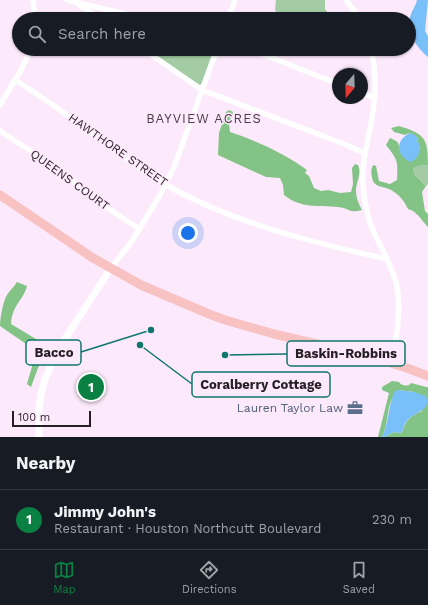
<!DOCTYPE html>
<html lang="en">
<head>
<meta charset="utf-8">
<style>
	:root { --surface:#171b24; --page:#20242c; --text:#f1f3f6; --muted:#9ea1a6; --line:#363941; --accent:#0b8043 }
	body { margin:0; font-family:"Work Sans",sans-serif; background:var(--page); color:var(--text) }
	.compass { position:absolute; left:332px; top:68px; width:36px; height:36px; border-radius:50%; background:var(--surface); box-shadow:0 1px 3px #0004; rotate:199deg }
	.scale { position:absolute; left:12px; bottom:10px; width:79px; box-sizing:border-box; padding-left:4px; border:2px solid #251e24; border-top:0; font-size:11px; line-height:14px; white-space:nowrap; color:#251e24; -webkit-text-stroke:3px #fce9fb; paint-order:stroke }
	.you { position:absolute; left:188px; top:233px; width:14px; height:14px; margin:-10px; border:3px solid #fff; border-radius:50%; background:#1a73e8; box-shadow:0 0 0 6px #1a73e833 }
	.badge { display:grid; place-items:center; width:26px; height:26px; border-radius:50%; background:var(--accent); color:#fff; font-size:13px; font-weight:700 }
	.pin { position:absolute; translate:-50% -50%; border:2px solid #fff; box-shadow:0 1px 4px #0006 }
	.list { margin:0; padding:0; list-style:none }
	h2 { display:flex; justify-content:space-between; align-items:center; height:52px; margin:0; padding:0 16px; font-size:17px }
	h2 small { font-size:13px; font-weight:400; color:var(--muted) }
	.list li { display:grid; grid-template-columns:26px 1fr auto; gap:12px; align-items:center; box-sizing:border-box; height:60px; padding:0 16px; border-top:1px solid var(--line) }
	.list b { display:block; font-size:15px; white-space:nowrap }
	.list p { margin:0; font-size:13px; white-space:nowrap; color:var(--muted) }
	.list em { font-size:13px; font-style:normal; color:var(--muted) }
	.icon { flex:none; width:22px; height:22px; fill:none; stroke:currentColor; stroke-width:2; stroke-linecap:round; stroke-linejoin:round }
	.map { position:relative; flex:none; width:428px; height:437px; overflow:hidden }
	.search { position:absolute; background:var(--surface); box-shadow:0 1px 3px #0004; left:12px; right:12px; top:12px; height:44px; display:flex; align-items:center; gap:10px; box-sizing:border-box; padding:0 14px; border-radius:22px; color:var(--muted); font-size:15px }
	.sheet { height:112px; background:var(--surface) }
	nav { display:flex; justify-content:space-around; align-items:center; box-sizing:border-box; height:56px; border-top:1px solid var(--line); background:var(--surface); font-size:11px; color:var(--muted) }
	nav a { display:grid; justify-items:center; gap:2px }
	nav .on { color:var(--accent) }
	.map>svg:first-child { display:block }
	.green { fill:#a3cca4 }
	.forest { fill:#83c386 }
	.water { fill:#79bff8 }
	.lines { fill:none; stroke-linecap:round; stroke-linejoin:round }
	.minor { stroke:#fff; stroke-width:5.5 }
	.tertiary { stroke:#fff; stroke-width:7 }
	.primary { stroke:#f8c1c2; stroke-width:9 }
	.labels { text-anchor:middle; stroke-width:3; stroke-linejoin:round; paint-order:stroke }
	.street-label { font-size:12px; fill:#251e24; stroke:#fce9fb }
	.service-label { font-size:12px; fill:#4e5e75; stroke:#fce9fb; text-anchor:end }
	.neighbourhood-label { font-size:13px; letter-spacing:1px; fill:#4c3d4b; stroke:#fce9fb }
	.leader { fill:none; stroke:#0f766e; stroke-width:1.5 }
	.callout-dot { fill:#0f766e; stroke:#fce9fb; stroke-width:1.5 }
	.callout { fill:#fce9fb; stroke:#0f766e; stroke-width:1.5 }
	.callout-label { font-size:13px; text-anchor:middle; font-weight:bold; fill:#251e24 }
</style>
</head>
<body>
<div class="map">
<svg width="428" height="437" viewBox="0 0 428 437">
	<rect width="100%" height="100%" fill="#fce9fb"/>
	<g class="green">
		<path d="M276,0h49v9l7,10h-52l-5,-9z"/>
		<path d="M145,49h69l-12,35 -3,1z"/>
		<path d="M428,165v19l-2,2 -11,-11 -2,-6 4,-3z"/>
	</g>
	<g class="forest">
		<path d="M229,110l4,2 -4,12 1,8c27,9 54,21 77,38l-2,3 4,3 5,12 7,3 7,-1 12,3 11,-1 2,-8 -1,-16 3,-4 3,1c4,9 -2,17 -2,26 0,7 3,13 6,19 -13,4 -12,-2 -24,-3 -21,-2 -36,2 -54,-12l-1,-10 -3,-7 -14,-1 -48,-22 1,-22 7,-21z"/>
		<path d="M399,126c26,8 29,12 29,39l-11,1 -4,3 2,6 11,11 -4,6 3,19 3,3v13c-7,-7 -10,-15 -20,-18 -4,-8 -8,-14 -17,-19 -7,-4 -18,-2 -19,-13 -1,-5 -1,-7 1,-12l3,1 3,15 11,3 7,-4c1,-19 1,-20 -11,-35l4,-7c10,4 8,5 11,15l19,-4v-4l-3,-3 1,-4c-5,-4 -7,-6 -13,-3l-11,-3 -3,-4z"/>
		<path d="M17,282l10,4c-4,15 -15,19 -16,38l30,18h7l3,1 -13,25 -7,19 -4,-3c3,-12 9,-24 5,-36l-32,-22c0,-7 3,-25 7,-31 3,-5 7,-8 10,-13z"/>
		<path d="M392,381l7,1c3,4 6,4 10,3l2,-2 15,4h2v50h-43l8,-5 7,1 2,-1c3,-11 9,-17 20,-21l-8,-19 -15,-2c-14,11 -9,32 -17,47h-4l11,-44 -7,-3v-3z"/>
	</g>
	<g class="water">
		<path d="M417,0h11l-3,31 3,5v21c-11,-9 -21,-24 -18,-39 1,-7 6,-12 7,-18z"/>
		<path d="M410,133l3,1 5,4 -1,4 3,2c0,9 -2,16 -10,18 -14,-7 -15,-22 0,-29z"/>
		<path d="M399,390l15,2 12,4 2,6 -3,6c-11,8 -19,8 -23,24l-2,1 -7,-1 -8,5h-3c7,-14 6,-32 13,-46z"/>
	</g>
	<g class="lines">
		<g class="minor">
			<path d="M33,0l2,19"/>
			<path d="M67,0l79,19"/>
			<path d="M346,0l14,19"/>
			<path d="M77,3l23,16"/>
			<path d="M228,19l7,-19"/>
			<path d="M143,49l59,41 142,54 20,9"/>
			<path d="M250,49l88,35"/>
			<path d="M371,49c4,18 5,36 3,54 -2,28 -13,53 -11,81 1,14 3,26 7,39 8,20 20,38 26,59 6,26 1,55 -5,81"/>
			<path d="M15,80c29,18 57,38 84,59 21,15 42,32 65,45 69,39 146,58 223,75"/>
			<path d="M362,93l13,5"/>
			<path d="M0,105l21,-35 10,-21"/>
			<path d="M0,131l52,34 21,16 11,11 55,37"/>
			<path d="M111,268l21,-27 28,-46 14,-28 43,-118"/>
		</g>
		<path class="tertiary" d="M39,437v-28l2,-15 4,-15 14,-31 52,-80"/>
		<path class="primary" d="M0,195l93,63 48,27 68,29 16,6 49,14 90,21 43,13 21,8"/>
	</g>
	<defs>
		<symbol id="office-bare" viewBox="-9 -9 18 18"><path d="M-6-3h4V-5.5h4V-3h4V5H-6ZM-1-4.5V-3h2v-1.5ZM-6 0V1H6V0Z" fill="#5c6f8a" stroke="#fce9fb" stroke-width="2.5" paint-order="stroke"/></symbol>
	</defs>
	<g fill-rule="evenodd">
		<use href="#office-bare" x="344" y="397" width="22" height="22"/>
	</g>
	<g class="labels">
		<g class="street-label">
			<text transform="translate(118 150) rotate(35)" y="4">HAWTHORE STREET</text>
			<text transform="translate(70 180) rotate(36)" y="4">QUEENS COURT</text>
		</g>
		<g class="service-label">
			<text x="343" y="412">Lauren Taylor Law</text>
		</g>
		<g class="neighbourhood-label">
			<text x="204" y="123">BAYVIEW ACRES</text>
		</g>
	</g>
	<path class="leader" d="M151 330L81 352M225 355L287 354M140 345L192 384"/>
	<g class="callout-dot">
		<circle cx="151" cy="330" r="4"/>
		<circle cx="225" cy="355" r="4"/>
		<circle cx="140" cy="345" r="4"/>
	</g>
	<g class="callout">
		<rect x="26" y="340" width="55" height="25" rx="4"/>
		<rect x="287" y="341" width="118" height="25" rx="4"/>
		<rect x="192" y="372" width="138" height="25" rx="4"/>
	</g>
	<g class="callout-label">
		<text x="54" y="357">Bacco</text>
		<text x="346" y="358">Baskin-Robbins</text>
		<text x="261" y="389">Coralberry Cottage</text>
	</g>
</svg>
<svg class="compass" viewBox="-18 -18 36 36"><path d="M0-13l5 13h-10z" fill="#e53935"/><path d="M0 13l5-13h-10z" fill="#9ea1a6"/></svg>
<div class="scale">100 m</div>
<div class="you"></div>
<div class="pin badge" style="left:91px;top:387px">1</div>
<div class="search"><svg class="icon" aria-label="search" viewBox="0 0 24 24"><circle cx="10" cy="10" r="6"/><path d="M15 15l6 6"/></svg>Search here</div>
</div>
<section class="sheet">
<h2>Nearby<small></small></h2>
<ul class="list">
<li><span class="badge">1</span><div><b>Jimmy John's</b><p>Restaurant · Houston Northcutt Boulevard</p></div><em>230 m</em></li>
</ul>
</section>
<nav>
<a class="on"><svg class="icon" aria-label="map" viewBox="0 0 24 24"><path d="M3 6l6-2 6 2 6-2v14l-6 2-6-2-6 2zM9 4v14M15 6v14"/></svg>Map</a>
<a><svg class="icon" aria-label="directions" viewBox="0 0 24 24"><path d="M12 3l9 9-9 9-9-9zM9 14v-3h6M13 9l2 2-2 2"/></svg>Directions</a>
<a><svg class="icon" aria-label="saved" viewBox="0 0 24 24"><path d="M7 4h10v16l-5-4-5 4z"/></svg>Saved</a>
</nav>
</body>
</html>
